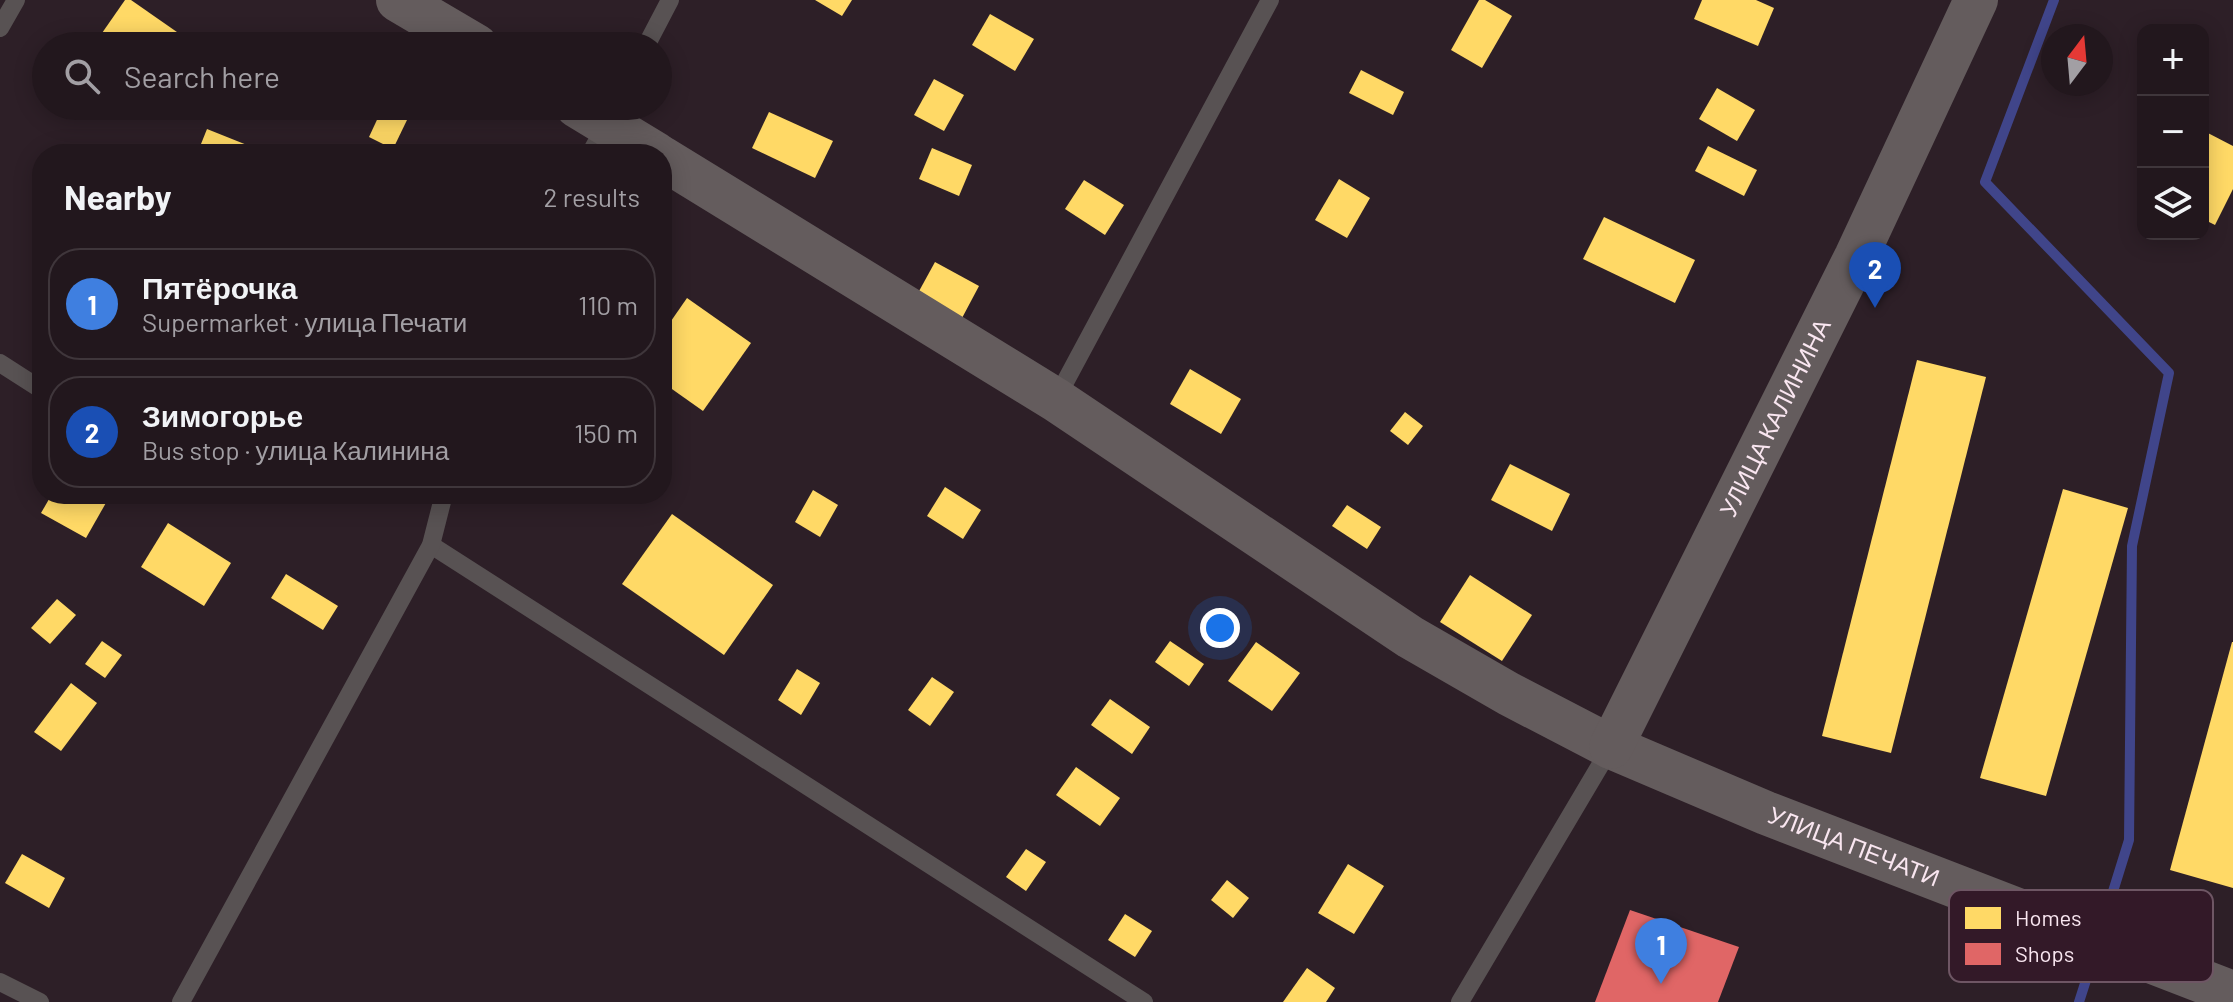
<!DOCTYPE html>
<html lang="en">
<head>
<meta charset="utf-8">
<style>
	:root { --surface:#22171d; --page:#2a2026; --text:#f1f3f6; --muted:#a29fa4; --line:#3f363b; --accent:#8c9099 }
	body { margin:0; font-family:Barlow,sans-serif; background:var(--page); color:var(--text) }
	.controls { position:absolute; right:24px; top:24px; display:grid; overflow:hidden; border-radius:16px; box-shadow:0 4px 20px #0003 }
	.controls button { width:72px; height:72px; display:grid; place-items:center; padding:0; border:0; border-bottom:2px solid var(--line); background:var(--surface); color:var(--text); font:40px sans-serif }
	.compass { position:absolute; left:2041px; top:24px; width:72px; height:72px; border-radius:50%; background:var(--surface); box-shadow:0 4px 20px #0003; rotate:16deg }
	.you { position:absolute; left:1220px; top:628px; width:28px; height:28px; margin:-20px; border:6px solid #fff; border-radius:50%; background:#1a73e8; box-shadow:0 0 0 12px #1a73e833 }
	.badge { display:grid; place-items:center; width:52px; height:52px; border-radius:50%; background:var(--accent); color:#fff; font-size:26px; font-weight:700 }
	.pin { position:absolute; translate:-50% -66px; filter:drop-shadow(0 2px 4px #0008) }
	.pin::after { content:''; position:absolute; top:42px; width:28px; height:24px; background:inherit; clip-path:polygon(0 0,100% 0,50% 100%) }
	.list { margin:0; padding:0; list-style:none }
	h2 { display:flex; justify-content:space-between; align-items:center; height:104px; margin:0; padding:0 32px; font-size:34px }
	h2 small { font-size:26px; font-weight:400; color:var(--muted) }
	.list li { display:grid; grid-template-columns:52px 1fr auto; gap:24px; align-items:center; box-sizing:border-box; height:112px; margin:0 16px 16px; padding:0 16px; border:2px solid var(--line); border-radius:32px }
	.list b { display:block; font-size:30px; white-space:nowrap }
	.list p { margin:0; font-size:26px; white-space:nowrap; color:var(--muted) }
	.list em { font-size:26px; font-style:normal; color:var(--muted) }
	.icon { flex:none; width:44px; height:44px; fill:none; stroke:currentColor; stroke-width:2; stroke-linecap:round; stroke-linejoin:round }
	.map { position:relative; flex:none; width:2233px; height:1002px; overflow:hidden }
	.search { position:absolute; background:var(--surface); box-shadow:0 4px 20px #0003; left:32px; top:32px; width:640px; height:88px; display:flex; align-items:center; gap:20px; box-sizing:border-box; padding:0 28px; border-radius:44px; color:var(--muted); font-size:30px }
	.panel { position:absolute; background:var(--surface); box-shadow:0 4px 20px #0003; left:32px; top:144px; width:640px; height:360px; border-radius:32px }
	.map>svg:first-child { display:block }
	.homes { fill:#ffd966 }
	.shops { fill:#e06666 }
	.lines { fill:none; stroke-linecap:round; stroke-linejoin:round }
	.stream { stroke:#40458a; stroke-width:10 }
	.lane { stroke:#585253; stroke-width:18 }
	.secondary { stroke:#645c5d; stroke-width:44 }
	.labels { text-anchor:middle; stroke-width:8; stroke-linejoin:round; paint-order:stroke }
	.street-label { font-size:24px; fill:#f9e6f0; stroke:#331928 }
	.key { fill:#331928; stroke:#6e5664; stroke-width:2 }
	.key-label { font-size:22px; fill:#f9e6f0 }
</style>
</head>
<body>
<div class="map">
<svg width="2233" height="1002" viewBox="0 0 2233 1002">
	<rect width="100%" height="100%" fill="#2d1f27"/>
	<g class="homes">
		<path d="M125,0h6l66,46h-104z"/>
		<path d="M815,0h37l-10,16z"/>
		<path d="M1479,0h6l27,16 -30,52 -31,-18z"/>
		<path d="M1702,0h54l18,8 -16,38 -64,-27z"/>
		<path d="M990,14l44,25 -19,32 -43,-26z"/>
		<path d="M1361,70l43,22 -11,23 -44,-22z"/>
		<path d="M934,79l30,16 -20,36 -30,-16z"/>
		<path d="M1717,88l38,22 -18,31 -38,-22z"/>
		<path d="M154,106h23l-8,11z"/>
		<path d="M382,109l25,11 -14,29 -24,-12z"/>
		<path d="M769,112l64,29 -18,37 -63,-30z"/>
		<path d="M207,129l40,16 -4,9h-46z"/>
		<path d="M2204,131l29,15v43l-18,36 -12,-6z"/>
		<path d="M1708,146l49,24 -13,26 -49,-25z"/>
		<path d="M932,148l40,17 -13,31 -40,-17z"/>
		<path d="M1339,179l31,19 -23,40 -32,-18z"/>
		<path d="M1084,180l40,25 -19,30 -40,-26z"/>
		<path d="M1604,217l91,43 -20,43 -92,-44z"/>
		<path d="M935,262l44,24 -17,32 -44,-25z"/>
		<path d="M687,298l64,45 -48,68 -41,-29v-48z"/>
		<path d="M1917,360l69,17 -95,376 -69,-17z"/>
		<path d="M1190,369l51,30 -20,35 -51,-30z"/>
		<path d="M1405,412l18,14 -15,19 -18,-14z"/>
		<path d="M1510,464l60,30 -18,37 -61,-31z"/>
		<path d="M945,487l36,23 -18,29 -36,-23z"/>
		<path d="M2063,489l65,19 -82,288 -66,-18z"/>
		<path d="M813,490l25,15 -18,32 -25,-15z"/>
		<path d="M52,494h59l-25,44 -45,-25z"/>
		<path d="M1347,505l34,22 -14,22 -35,-23z"/>
		<path d="M672,514l101,71 -49,70 -102,-71z"/>
		<path d="M168,523l63,40 -27,43 -63,-39z"/>
		<path d="M286,574l52,32 -15,24 -52,-32z"/>
		<path d="M1470,575l62,40 -30,46 -62,-39z"/>
		<path d="M57,599l19,16 -26,29 -19,-16z"/>
		<path d="M102,641l20,14 -17,23 -20,-14z"/>
		<path d="M1170,641l34,23 -15,22 -34,-24z"/>
		<path d="M1256,642l44,31 -28,38 -44,-30z"/>
		<path d="M2232,642h1v246l-63,-18z"/>
		<path d="M797,669l23,14 -19,32 -23,-15z"/>
		<path d="M932,677l22,15 -24,34 -22,-16z"/>
		<path d="M71,683l26,20 -36,48 -27,-19z"/>
		<path d="M1110,699l40,28 -18,27 -41,-29z"/>
		<path d="M1076,767l44,31 -20,28 -44,-31z"/>
		<path d="M1026,849l20,13 -20,29 -20,-14z"/>
		<path d="M22,854l43,24 -16,30 -44,-25z"/>
		<path d="M1348,864l36,22 -30,48 -36,-21z"/>
		<path d="M1227,880l22,18 -16,20 -22,-18z"/>
		<path d="M1125,914l27,17 -17,26 -27,-17z"/>
		<path d="M1307,968l28,20 -9,14h-43z"/>
	</g>
	<path class="shops" d="M1630,910l109,37 -21,55h-123z"/>
	<g class="lines">
		<g class="stream">
			<path d="M2054,0l-69,182 184,191 -37,173 -3,294 -28,90"/>
			<path d="M2079,1002l17,-53"/>
		</g>
		<g class="lane">
			<path d="M0,28l16,-28"/>
			<path d="M646,46l24,-46"/>
			<path d="M590,154l17,-31"/>
			<path d="M0,363l42,27"/>
			<path d="M1056,399l214,-399"/>
			<path d="M431,545l713,457"/>
			<path d="M0,982l40,20"/>
			<path d="M181,1002l250,-457 13,-51"/>
			<path d="M1460,1002l151,-255"/>
		</g>
		<g class="secondary">
			<path d="M398,0l78,46"/>
			<path d="M577,106l79,48"/>
			<path id="s1" d="M662,158l394,242 354,237 99,57 102,53 155,66 467,180"/>
			<path id="s2" d="M1611,747l245,-490 120,-257"/>
		</g>
	</g>
	<g class="labels">
		<g class="street-label">
			<text dy="8" stroke="none"><textPath href="#s2" startOffset="368">УЛИЦА КАЛИНИНА</textPath></text>
			<text dy="8" stroke="none"><textPath href="#s1" startOffset="1380">УЛИЦА ПЕЧАТИ</textPath></text>
		</g>
	</g>
	<rect x="1949" y="890" width="264" height="92" rx="12" class="key"/>
	<rect x="1965" y="907" width="36" height="22" fill="#ffd966"/>
	<rect x="1965" y="943" width="36" height="22" fill="#e06666"/>
	<g class="key-label">
		<text x="2015" y="926">Homes</text>
		<text x="2015" y="962">Shops</text>
	</g>
</svg>
<div class="controls">
<button>+</button>
<button>−</button>
<button><svg class="icon" aria-label="layers" viewBox="0 0 24 24"><path d="M12 4l9 5-9 5-9-5zM3 14l9 5 9-5"/></svg></button>
</div>
<svg class="compass" viewBox="-18 -18 36 36"><path d="M0-13l5 13h-10z" fill="#e53935"/><path d="M0 13l5-13h-10z" fill="#a29fa4"/></svg>
<div class="you"></div>
<div class="pin badge" style="left:1661px;top:984px;background:#3f7fe0">1</div>
<div class="pin badge" style="left:1875px;top:308px;background:#1a4fb4">2</div>
<div class="search"><svg class="icon" aria-label="search" viewBox="0 0 24 24"><circle cx="10" cy="10" r="6"/><path d="M15 15l6 6"/></svg>Search here</div>
<section class="panel">
<h2>Nearby<small>2 results</small></h2>
<ul class="list">
<li><span class="badge" style="background:#3f7fe0">1</span><div><b>Пятёрочка</b><p>Supermarket · улица Печати</p></div><em>110 m</em></li>
<li><span class="badge" style="background:#1a4fb4">2</span><div><b>Зимогорье</b><p>Bus stop · улица Калинина</p></div><em>150 m</em></li>
</ul>
</section>
</div>
</body>
</html>
